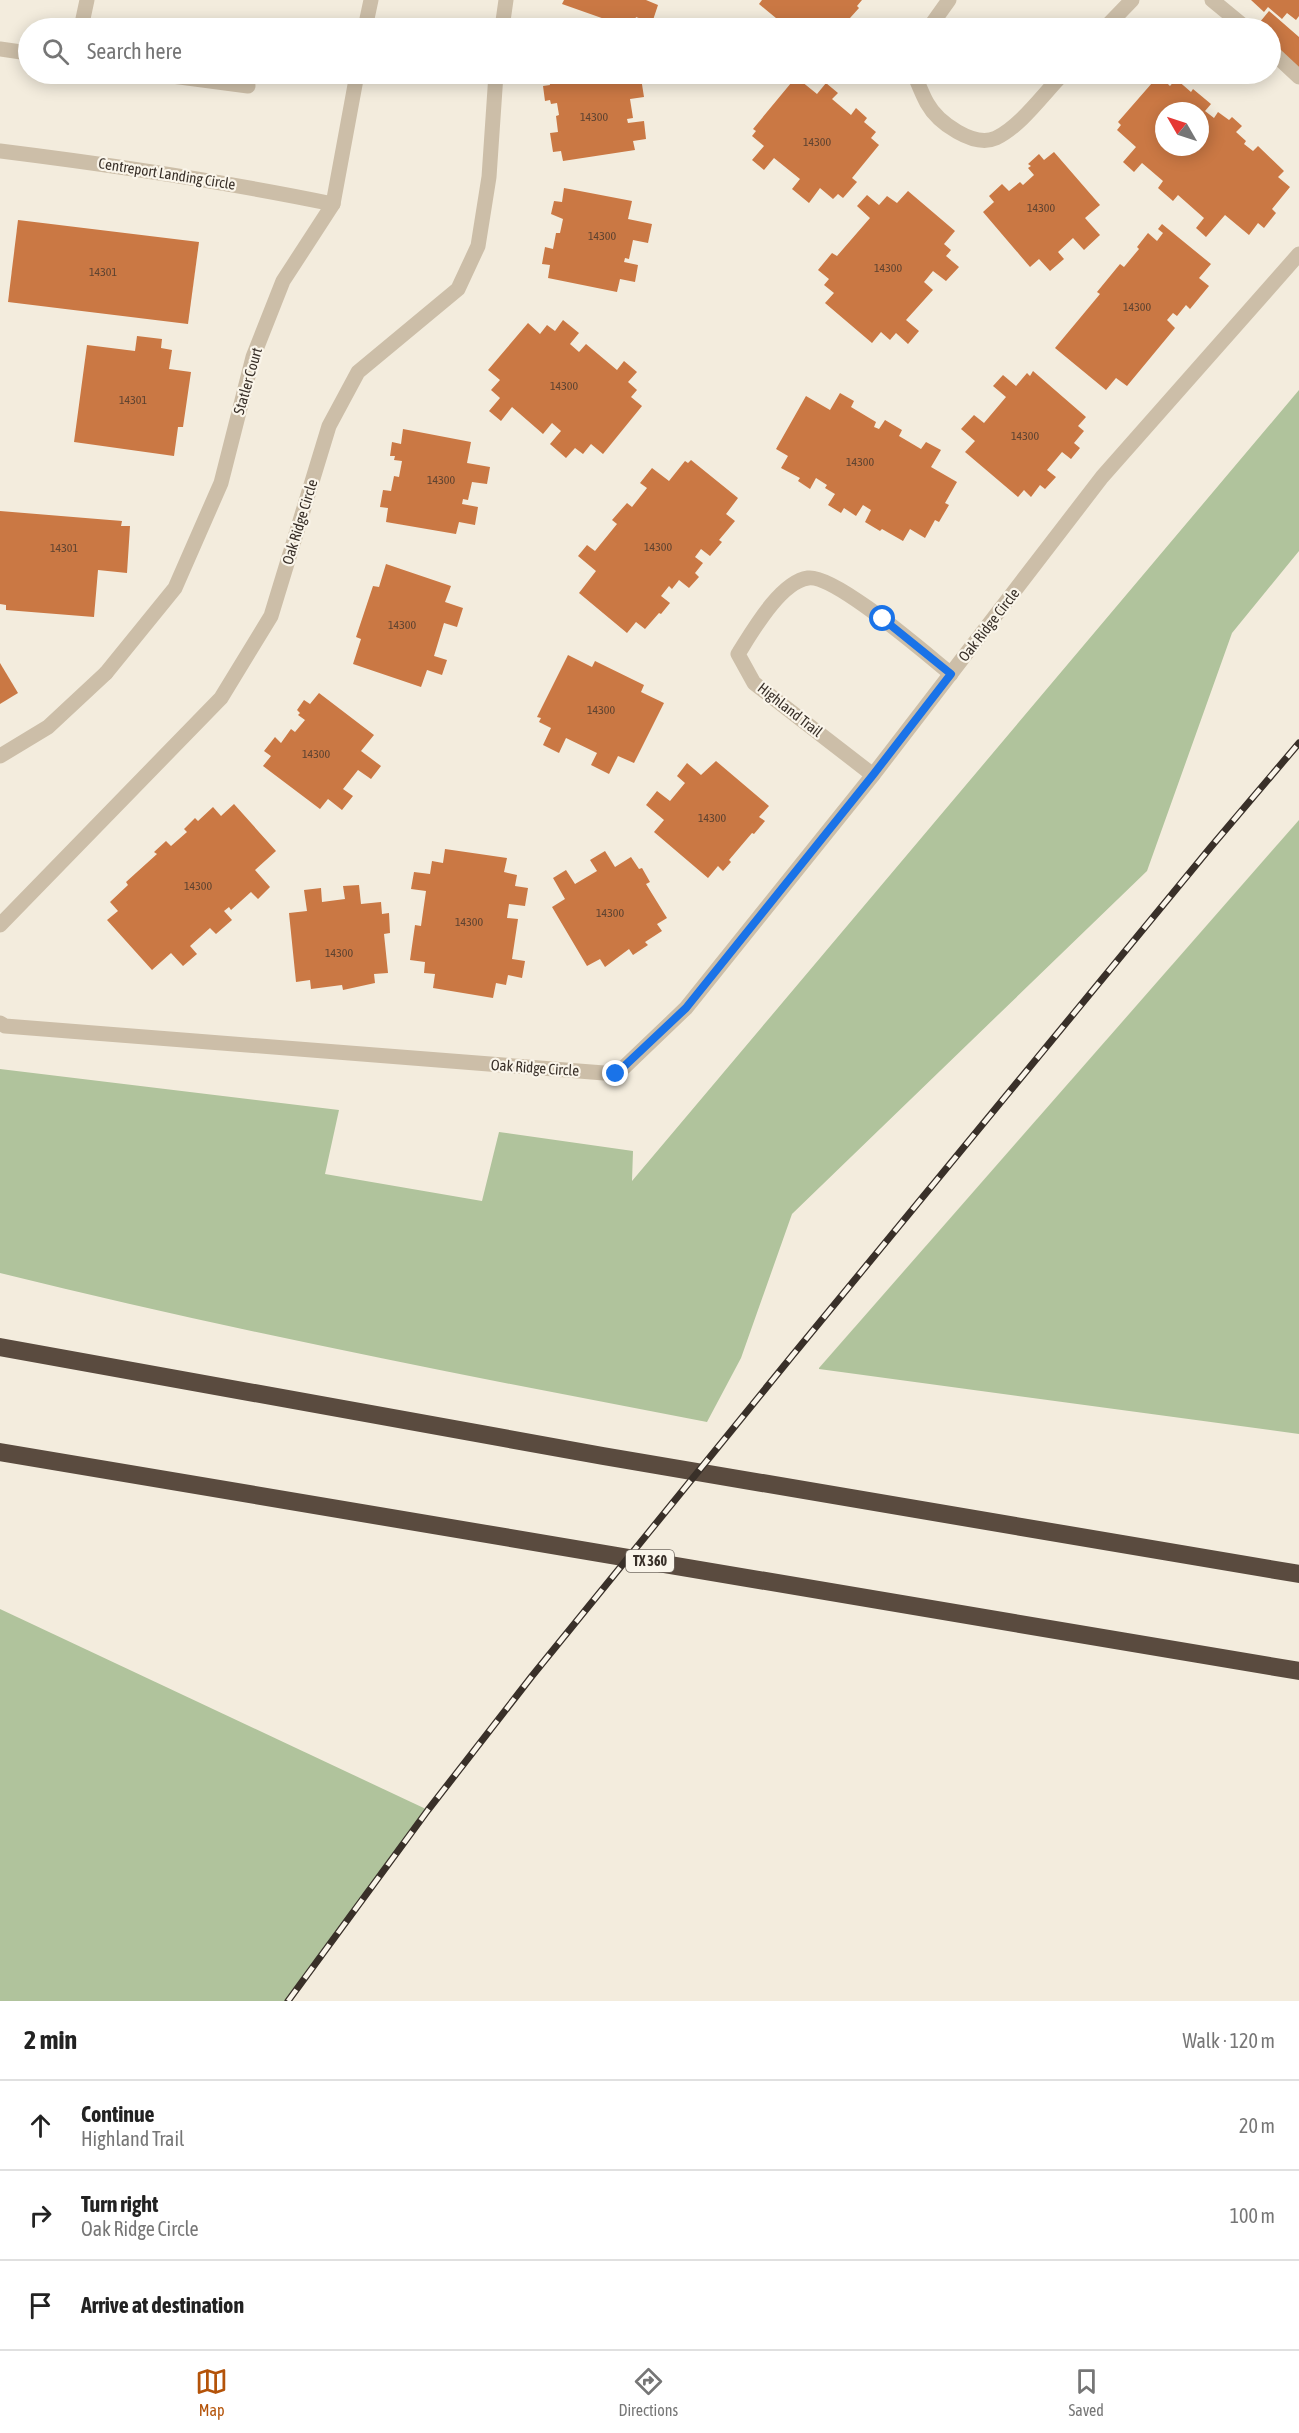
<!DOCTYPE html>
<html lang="en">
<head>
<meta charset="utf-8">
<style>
	:root { --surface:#fff; --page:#f2f2f2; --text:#222; --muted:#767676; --line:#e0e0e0; --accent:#b45309 }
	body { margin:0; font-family:"Asap Condensed",sans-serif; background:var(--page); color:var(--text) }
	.compass { position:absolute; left:1155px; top:102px; width:54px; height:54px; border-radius:50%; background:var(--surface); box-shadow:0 3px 15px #0003; rotate:309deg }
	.stop { position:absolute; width:18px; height:18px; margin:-14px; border:4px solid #1a73e8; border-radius:50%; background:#fff }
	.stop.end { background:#1a73e8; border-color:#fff; box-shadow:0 2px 6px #0008 }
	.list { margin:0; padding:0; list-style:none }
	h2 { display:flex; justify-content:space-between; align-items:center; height:78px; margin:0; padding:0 24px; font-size:26px }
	h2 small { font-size:20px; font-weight:400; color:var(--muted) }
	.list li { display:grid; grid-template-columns:39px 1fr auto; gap:18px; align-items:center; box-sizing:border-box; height:90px; padding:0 24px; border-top:2px solid var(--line) }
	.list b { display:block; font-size:22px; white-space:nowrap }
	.list p { margin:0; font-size:20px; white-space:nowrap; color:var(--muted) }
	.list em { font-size:20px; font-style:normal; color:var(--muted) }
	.icon { flex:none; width:33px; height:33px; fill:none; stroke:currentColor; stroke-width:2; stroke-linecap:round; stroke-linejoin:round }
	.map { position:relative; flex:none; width:1299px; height:2001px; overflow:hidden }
	.search { position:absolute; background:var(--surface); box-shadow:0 3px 15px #0003; left:18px; right:18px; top:18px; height:66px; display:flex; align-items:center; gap:15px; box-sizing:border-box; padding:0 21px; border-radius:33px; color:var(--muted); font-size:22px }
	.sheet { height:348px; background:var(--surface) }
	nav { display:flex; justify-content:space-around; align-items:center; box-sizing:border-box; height:84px; border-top:2px solid var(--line); background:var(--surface); font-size:16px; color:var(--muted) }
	nav a { display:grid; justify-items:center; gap:3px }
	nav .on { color:var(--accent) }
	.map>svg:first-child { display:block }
	.green { fill:#b0c39c }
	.building { fill:#ca7844; fill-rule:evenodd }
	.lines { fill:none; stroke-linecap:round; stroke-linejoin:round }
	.service { stroke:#ccbea8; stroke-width:15 }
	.minor { stroke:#ccbea8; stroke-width:15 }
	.motorway { stroke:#5a4b3f; stroke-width:18 }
	.rail-casing { stroke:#393029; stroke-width:7 }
	.rail { stroke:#faf5ea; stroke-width:4.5; stroke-dasharray:14; stroke-linecap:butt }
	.route { stroke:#1a73e8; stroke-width:8 }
	.labels { text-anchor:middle; stroke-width:4.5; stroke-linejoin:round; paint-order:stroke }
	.number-label { font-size:12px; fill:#5d4230 }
	.shield { fill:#faf5ea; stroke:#736b63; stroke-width:1.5 }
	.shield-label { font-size:14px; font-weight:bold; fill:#393029 }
	.street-label { font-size:15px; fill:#393029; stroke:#faf5ea }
</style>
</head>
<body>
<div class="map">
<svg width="1299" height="2001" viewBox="0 0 1299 2001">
	<rect width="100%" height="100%" fill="#f3ecdd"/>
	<g class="green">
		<path d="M1299,390v161l-67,82 -85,238 -355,343 -51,144 -34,64c-236,-45 -473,-91 -707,-149v-204l339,41 -14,64 157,27 17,-69 134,19 -1,30z"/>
		<path d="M1299,820v614l-480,-65v-1z"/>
		<path d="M0,1609l428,201 -140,191h-288z"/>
	</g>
	<g class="building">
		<path d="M564,0h82l12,5 -6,18 -16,-6 -4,11h-2l-68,-24z"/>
		<path d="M762,0h100l-5,6 2,2 -18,20h-53l-29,-24z"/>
		<path d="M1251,0h48v16l-3,4 -9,-7 -5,6 -14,-12 -4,5z"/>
		<path d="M1269,11l30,26v35l-29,-25v-19h-15z"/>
		<path d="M548,74h71l1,7 21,-3 3,19 -14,2 3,19 -6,1 1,4 16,-2 2,18 -13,2 2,9 -72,11 -2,-10 -8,1 -3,-19 8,-1 -2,-16 3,-1 -2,-12 -6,1 -1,-4 -5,1 -2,-15 7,-1z"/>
		<path d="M1159,75l11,11 6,-7 15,13 2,-3 18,15 -6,7 9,7 4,-6 11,8 3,-3 10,9 -6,6 10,9 -2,3 9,7 5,-5 26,25 -6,6 12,10 -18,22 4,4 -12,15 -6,-5 -9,12 -24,-20 -19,22 -10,-9 8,-10 -26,-23 -5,6 -15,-13 5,-7 -21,-18 -8,9 -11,-10 13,-15 -19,-17 4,-5 -3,-3zM1164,111h36v36h-36z"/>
		<path d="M796,77l21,17 9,-11 12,10 -6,6 19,16 5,-7 11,10 -3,4 12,10 -5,6 8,7 -27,33 5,4 -14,16 -5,-4 -5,5 -13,-11 -11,15 -17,-14 8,-10 -26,-21 -10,12 -12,-10 12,-14 -12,-10 4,-5 -3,-2z"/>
		<path d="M1054,152l46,53 -15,13 15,17 -16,15 -11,-12 -15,14 6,7 -14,12 -11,-12 -9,8 -47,-55 11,-10 -5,-6 13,-12 7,7 11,-9 3,3 11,-10 -6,-7 3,-2 -3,-2 11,-10 5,6z"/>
		<path d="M564,188l68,13 -4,18 24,5 -4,19 -15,-3 -4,19 -4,-1 -1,4 14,3 -3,17 -15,-3 -3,13 -69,-14 2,-13 -8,-1 3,-17 8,2 3,-16h4l3,-14 -12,-5 3,-13 8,1z"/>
		<path d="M908,191l47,40 -11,13 7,6 -5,6 13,11 -13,14 -13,-10 -9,11 9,8 -27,30 13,11 -11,13 -12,-11 -6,7 -9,-8 -9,11 -47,-40 9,-10 -10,-8 5,-6 -11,-9 14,-17 5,3 33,-38 -13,-12 10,-11 12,10 8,-9 10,7z"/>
		<path d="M18,220l181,22 -11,82 -180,-22z"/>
		<path d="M1162,224l49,40 -12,14 10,8 -19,23 -4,-4 -9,11 -4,-3 -6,7 8,8 -48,58 -11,-8 -10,12 -51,-42 45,-54 -3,-2 23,-28 4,3 15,-18 -2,-2 11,-14 9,8 6,-8 -5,-4z"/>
		<path d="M563,320l16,13 -9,11 9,8 7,-8 31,26 7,-9 13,11 -9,10 9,8 -6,7 11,9 -39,48 -12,-10 -8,10 -8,-6 -9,10 -16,-14 11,-13 -9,-8 -9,11 -31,-27 -11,14 -12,-10 11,-13 -9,-8 9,-10 -12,-10 40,-47 12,11 7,-9 8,6z"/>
		<path d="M137,336l25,3 -1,9 11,2 -3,19 22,3 -8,55h-5l-4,29 -100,-14 13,-97 48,6z"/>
		<path d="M1033,371l53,46 -8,9 6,5 -10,12 6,5 -9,11 -9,-7 -15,18 9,7 -11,12 -5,-4 -9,12 -7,-7 -6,7 -53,-45 10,-11 -14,-12 13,-14 10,8 22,-26 -13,-11 10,-11 13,11 11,-13 3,3z"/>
		<path d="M840,393l14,8 -3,6 25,15 -2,5 5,2 6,-9 17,10 -3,6 22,13 5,-7 15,8 -10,17 26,15 -12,21 4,2 -10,17 -4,-2 -10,18 -15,-9 -7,12 -21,-12 -2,2 -15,-9 6,-12 -8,-5 -7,11 -12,-8 -3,5 -13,-8 7,-11 -10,-6 2,-3 -11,-7 -6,11 -12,-8 2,-3 -19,-10 7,-12 -12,-7 30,-53 24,14z"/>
		<path d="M403,429l68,13 -4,21 23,4 -3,17 -15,-2 -4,18 -5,-1 -1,5 16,3 -3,18 -16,-3 -3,12 -70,-12 2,-14 -8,-1 3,-17 8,1 3,-15 5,1 3,-16 -8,-1 1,-4h-5l2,-14 9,2z"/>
		<path d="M691,460l47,38 -12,16 9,7 -16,19 3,2 -12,14 -9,-7 -6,8 8,6 -8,10 4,4 -10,11 -10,-8 -7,9 -3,-3 -8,10 9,7 -9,11 -2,-1 -14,16 -9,-7 -9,11 -48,-40 17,-22 -18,-15 9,-11 8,6 22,-27 -5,-4 15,-17 5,4 15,-19 -7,-5 12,-15 17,13 16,-20 3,2z"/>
		<path d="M0,511l122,10 -1,5h9l-3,47 -29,-3 -4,47 -88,-7v-5l-6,-1z"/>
		<path d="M386,564l65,22 -6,16 18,6 -6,19 -13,-4 -10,33 13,4 -5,15 -15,-5 -6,17 -68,-23 8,-25 -5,-2 17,-51 6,1z"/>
		<path d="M568,655l24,12 3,-6 49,24 -3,7 23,11 -30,60 -16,-7 -9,18 -18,-9 6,-12 -31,-15 -7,15 -16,-8 8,-17 -12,-6 2,-4 -4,-1z"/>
		<path d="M0,663l18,30 -18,11z"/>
		<path d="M319,693l55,42 -13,16 20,15 -10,13 -13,-9 -15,19 10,7 -11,14 -14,-11 -8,10 -57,-43 8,-10 -7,-5 11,-14 6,6 10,-14 4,3 10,-12 -7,-5 2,-2 -3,-3 7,-10 6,4z"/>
		<path d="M716,761l53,45 -10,11 6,4 -11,13 -2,-1 -23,27 2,2 -8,9 -5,-5 -10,12 -54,-46 10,-12 -18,-15 11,-14 13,10 15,-18 -8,-7 10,-13 14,12z"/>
		<path d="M234,804l42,47 -21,19 15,17 -12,12 -7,-7 -20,18 -2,-3 -5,4 8,9 -16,14 -6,-6 -20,18 7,8 -14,12 -12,-13 -19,17 -45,-50 11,-9 -8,-9 18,-17 -2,-3 31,-28 -3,-2 12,-11 5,5 16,-14 -3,-3 11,-11 3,3 15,-14 8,9z"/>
		<path d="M445,849l62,9 -3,14 13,3 -2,11 13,2 -3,18 -16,-2 -2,14 11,1 -6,40 13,2 -3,17 -14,-3 -2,10 -10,-2 -3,15 -60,-10 2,-14 -11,-1 1,-11 -15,-2 5,-35 6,1 5,-35 -15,-2 3,-17 16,2 2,-13 11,2z"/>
		<path d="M605,851l10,16 16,-10 8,12 3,-1 8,14 -4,2 21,34 -10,6 5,7 -17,11 3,3 -15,10 -4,-6 -24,18 -5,-8 -13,7 -35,-59 13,-8 -12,-21 13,-8 9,14 22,-13 -7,-11z"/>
		<path d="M359,885l2,19 20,-2 1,12 7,-1 1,20 -6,1 4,39 -14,1 1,9 -32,7 -1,-5 -31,4 -1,-9 -14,2 -7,-69 18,-2 -3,-21 17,-2 1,14 23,-3 -2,-13z"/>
	</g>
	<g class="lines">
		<g class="service">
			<path d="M157,74l91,12"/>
			<path d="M106,673l69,-85 46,-105 32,-126 30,-76 50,-77"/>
		</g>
		<g class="minor">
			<path d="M1212,0l34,28"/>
			<path d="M81,28l6,-28"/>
			<path d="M365,28l6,-28"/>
			<path d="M502,28l4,-28"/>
			<path d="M929,28l20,-28"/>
			<path d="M1105,28l27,-28"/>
			<path d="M0,49l28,4"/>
			<path d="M1270,50l29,27"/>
			<path d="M914,74c4,9 8,20 13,29 11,20 47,45 69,35 25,-12 48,-45 67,-64"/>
			<path d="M0,151c112,14 222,30 333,53l24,-130"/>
			<path d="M0,756l48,-29 58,-54"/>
			<path d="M873,775l-119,-92 -16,-29c14,-22 42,-72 70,-76 27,-4 118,76 143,96"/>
			<path d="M0,925l221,-227 50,-82 58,-190 29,-54 100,-83 20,-43 11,-69 7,-103"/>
			<path d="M0,1023l5,3 612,48 69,-66 187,-233 229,-298 197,-223"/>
		</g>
		<g class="motorway">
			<path d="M0,1347l603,109 696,118"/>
			<path d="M0,1452l1299,219"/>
		</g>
		<defs>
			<path id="rail" d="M288,2001l140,-191 104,-134 260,-320 418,-508 89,-105"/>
		</defs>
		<use href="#rail" class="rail-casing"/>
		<use href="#rail" class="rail"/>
	</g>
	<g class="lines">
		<path class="route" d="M616,1074l70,-66 187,-233 78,-101 -68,-55"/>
	</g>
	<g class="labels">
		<g class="number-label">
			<text x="594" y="121">14300</text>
			<text x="817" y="146">14300</text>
			<text x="1041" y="212">14300</text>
			<text x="602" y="240">14300</text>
			<text x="888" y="272">14300</text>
			<text x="103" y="276">14301</text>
			<text x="1137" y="311">14300</text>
			<text x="564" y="390">14300</text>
			<text x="133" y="404">14301</text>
			<text x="1025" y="440">14300</text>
			<text x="860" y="466">14300</text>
			<text x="441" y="484">14300</text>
			<text x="658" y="551">14300</text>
			<text x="64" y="552">14301</text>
			<text x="402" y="629">14300</text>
			<text x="601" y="714">14300</text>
			<text x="316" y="758">14300</text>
			<text x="712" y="822">14300</text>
			<text x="198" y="890">14300</text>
			<text x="610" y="917">14300</text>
			<text x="469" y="926">14300</text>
			<text x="339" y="957">14300</text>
		</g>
		<rect class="shield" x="626" y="1550" width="48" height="22" rx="4.5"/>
		<g class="shield-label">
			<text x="650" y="1566">TX 360</text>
		</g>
		<g class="street-label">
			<text transform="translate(167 174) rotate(9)" y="5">Centreport Landing Circle</text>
			<text transform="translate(248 381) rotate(-74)" y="5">Statler Court</text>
			<text transform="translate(300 522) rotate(-73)" y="5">Oak Ridge Circle</text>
			<text transform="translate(989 625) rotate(-52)" y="5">Oak Ridge Circle</text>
			<text transform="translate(790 710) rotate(38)" y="5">Highland Trail</text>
			<text transform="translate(535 1068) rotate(4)" y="5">Oak Ridge Circle</text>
		</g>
	</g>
</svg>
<svg class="compass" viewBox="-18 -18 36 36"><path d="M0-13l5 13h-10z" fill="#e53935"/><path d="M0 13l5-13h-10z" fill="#767676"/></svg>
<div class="stop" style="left:883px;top:619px"></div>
<div class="stop end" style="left:616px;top:1074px"></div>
<div class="search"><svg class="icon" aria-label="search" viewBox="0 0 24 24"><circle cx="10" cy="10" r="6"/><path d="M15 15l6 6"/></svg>Search here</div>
</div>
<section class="sheet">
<h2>2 min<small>Walk · 120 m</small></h2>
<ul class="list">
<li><svg class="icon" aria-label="ahead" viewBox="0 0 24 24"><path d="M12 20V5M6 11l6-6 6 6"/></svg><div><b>Continue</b><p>Highland Trail</p></div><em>20 m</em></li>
<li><svg class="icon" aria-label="right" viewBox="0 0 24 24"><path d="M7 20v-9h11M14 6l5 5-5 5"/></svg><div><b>Turn right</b><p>Oak Ridge Circle</p></div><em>100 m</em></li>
<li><svg class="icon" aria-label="arrive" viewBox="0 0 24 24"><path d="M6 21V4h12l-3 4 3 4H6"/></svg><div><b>Arrive at destination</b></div></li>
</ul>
</section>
<nav>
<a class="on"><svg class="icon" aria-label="map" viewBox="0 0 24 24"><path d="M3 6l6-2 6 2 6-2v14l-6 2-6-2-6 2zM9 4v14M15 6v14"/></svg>Map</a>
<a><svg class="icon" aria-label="directions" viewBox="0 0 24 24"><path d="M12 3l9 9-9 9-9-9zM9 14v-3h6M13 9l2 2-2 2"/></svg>Directions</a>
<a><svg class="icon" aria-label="saved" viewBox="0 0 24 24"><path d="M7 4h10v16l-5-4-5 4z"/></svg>Saved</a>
</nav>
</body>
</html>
